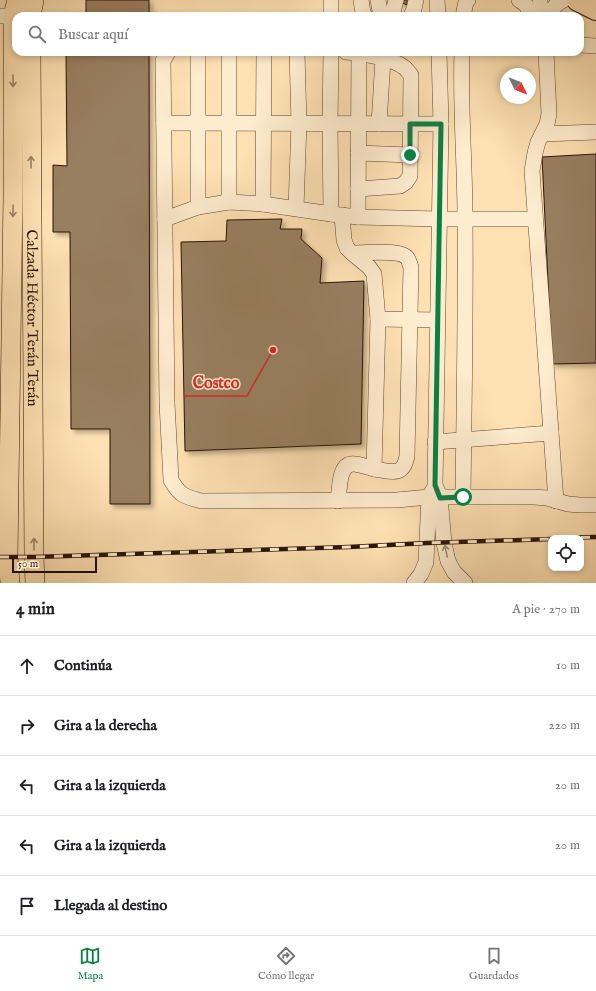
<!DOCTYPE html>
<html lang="es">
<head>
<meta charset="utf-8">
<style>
	:root { --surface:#fff; --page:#f6f6f6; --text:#202124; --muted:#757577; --line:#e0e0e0; --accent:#0b8043 }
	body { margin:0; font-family:"IM FELL English",serif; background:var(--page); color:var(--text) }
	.controls { position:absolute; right:12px; bottom:12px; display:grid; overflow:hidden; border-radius:8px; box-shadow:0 2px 6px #0003 }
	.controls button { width:36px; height:36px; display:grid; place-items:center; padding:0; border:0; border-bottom:1px solid var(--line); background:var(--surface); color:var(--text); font:20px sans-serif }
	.compass { position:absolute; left:500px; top:68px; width:36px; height:36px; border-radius:50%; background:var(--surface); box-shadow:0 2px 6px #0003; rotate:133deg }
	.scale { position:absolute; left:12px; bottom:10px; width:85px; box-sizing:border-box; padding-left:4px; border:2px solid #2a1406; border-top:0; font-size:11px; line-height:14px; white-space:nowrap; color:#2a1406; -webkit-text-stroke:3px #feecce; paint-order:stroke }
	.stop { position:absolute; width:12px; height:12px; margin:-9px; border:3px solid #0b8043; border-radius:50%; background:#fff }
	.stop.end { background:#0b8043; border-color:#fff; box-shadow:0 1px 4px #0008 }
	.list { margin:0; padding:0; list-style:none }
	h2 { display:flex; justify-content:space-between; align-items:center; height:52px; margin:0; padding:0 16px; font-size:17px }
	h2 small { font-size:13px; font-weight:400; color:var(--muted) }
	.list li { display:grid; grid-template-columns:26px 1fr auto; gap:12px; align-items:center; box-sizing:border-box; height:60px; padding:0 16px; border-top:1px solid var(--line) }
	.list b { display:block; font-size:15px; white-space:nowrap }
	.list em { font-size:13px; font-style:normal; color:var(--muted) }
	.icon { flex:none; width:22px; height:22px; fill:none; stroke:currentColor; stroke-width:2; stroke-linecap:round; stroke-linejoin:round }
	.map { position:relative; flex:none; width:596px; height:583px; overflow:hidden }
	.search { position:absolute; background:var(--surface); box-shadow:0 2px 6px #0003; left:12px; right:12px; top:12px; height:44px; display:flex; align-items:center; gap:10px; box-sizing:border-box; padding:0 14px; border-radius:12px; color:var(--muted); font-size:15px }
	.sheet { height:352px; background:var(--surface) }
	nav { display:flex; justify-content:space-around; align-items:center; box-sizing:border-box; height:56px; border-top:1px solid var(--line); background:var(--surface); font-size:11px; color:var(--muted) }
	nav a { display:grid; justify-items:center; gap:2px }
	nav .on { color:var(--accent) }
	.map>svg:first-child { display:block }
	.building { fill:#987f60; stroke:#2a1406; filter:url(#shadow) }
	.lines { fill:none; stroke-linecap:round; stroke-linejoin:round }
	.minor-casing { stroke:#5f4731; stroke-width:16 }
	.major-casing { stroke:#2a1406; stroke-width:20 }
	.highway-casing { stroke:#2a1406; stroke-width:24 }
	.minor { stroke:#feecce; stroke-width:15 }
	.major { stroke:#fee1b3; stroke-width:19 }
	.highway { stroke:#fee1b3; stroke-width:22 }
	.rail-casing { stroke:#2a1406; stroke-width:4.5 }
	.rail { stroke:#feecce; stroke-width:3; stroke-dasharray:9; stroke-linecap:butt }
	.oneway { stroke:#9f8565 }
	.oneway2 { stroke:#9f8b74 }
	.route { stroke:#0b8043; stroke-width:5 }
	.labels { text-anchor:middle; stroke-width:3; stroke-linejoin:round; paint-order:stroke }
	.street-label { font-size:15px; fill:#2a1406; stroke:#feecce }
	.leader { fill:none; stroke:#d62828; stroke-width:1.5 }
	.callout-dot { fill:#d62828; stroke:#feecce; stroke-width:1.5 }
	.callout-label { font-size:16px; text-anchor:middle; font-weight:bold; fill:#d62828; stroke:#feecce; stroke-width:3; stroke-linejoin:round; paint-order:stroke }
</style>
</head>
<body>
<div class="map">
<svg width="596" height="583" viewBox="0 0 596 583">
	<defs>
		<filter id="shadow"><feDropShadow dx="3.5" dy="3.5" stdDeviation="2" flood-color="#0004"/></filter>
	</defs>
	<rect width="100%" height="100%" fill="#fee1b3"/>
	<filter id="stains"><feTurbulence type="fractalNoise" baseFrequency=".005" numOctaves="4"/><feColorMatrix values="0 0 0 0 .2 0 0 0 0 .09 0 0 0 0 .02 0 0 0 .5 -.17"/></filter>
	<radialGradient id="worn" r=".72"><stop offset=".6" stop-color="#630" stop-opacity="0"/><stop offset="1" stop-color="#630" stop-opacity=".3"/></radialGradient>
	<g class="building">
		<rect x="86" y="0" width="63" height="16"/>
		<path d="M396,0h11v5z"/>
		<path d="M66,52h83l1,452h-40v-75h-39l-1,-197h-17v-67l14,1z"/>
		<path d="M596,154v209l-44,1 -10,-207z"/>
		<path d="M282,219l-2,10h22l-1,10 21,19 -2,25 44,-2 -3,163 -176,7 -4,-209 45,-1 1,-21z"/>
	</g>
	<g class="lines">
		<defs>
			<g id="minor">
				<path d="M331,0v16"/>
				<path d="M361,0l2,13 2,3"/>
				<path d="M378,0l3,16"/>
				<path d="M437,0l1,16"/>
				<path d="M519,0c8,4 9,8 11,16"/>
				<path d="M540,0l1,16"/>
				<path d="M0,16h16"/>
				<path d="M392,16l4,-16"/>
				<path d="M411,16l3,-7 2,-9"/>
				<path d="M463,16l3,-14 2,-2"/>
				<path d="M551,16c1,-8 5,-13 13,-16"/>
				<path d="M580,45l16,1"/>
				<path d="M168,52l-5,9 4,342 4,77c9,16 13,16 30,21l196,-1 32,-3h105l13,1 21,6 12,1h16"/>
				<path d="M198,52v155"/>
				<path d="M229,52v150"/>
				<path d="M331,52l-1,72 1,90"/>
				<path d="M346,52c15,1 47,6 59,16 2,2 4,5 6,7l-1,101 -4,6 -6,4 -42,3"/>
				<path d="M439,52l2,72 -6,361 5,12 4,46 4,18 6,11 11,11"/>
				<path d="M462,52c-2,55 3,111 3,166 1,93 -1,186 -2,279"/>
				<path d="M546,52l3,62 -2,10 -9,18 -3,11 -3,18 24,330"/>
				<path d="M164,123l277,1"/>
				<path d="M379,124l4,-65 1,-7"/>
				<path d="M543,134l53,-2"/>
				<path d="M358,153l52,2"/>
				<path d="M263,204l1,-152"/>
				<path d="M296,208l3,-85 -2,-71"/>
				<path d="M342,215l2,25 3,8 5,5 17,14 5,7 4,45 -4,150c17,2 29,9 33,-13l4,-189c-2,-4 -2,-9 -6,-11 -9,-6 -42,-3 -53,-3"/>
				<path d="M358,217l1,-164"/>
				<path d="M165,219l33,-12 31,-5 34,2 68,10 27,3 81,2h96"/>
				<path d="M378,319l59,1"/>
				<path d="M435,442l116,-9"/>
				<path d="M338,501c2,-12 0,-39 17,-37 6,1 13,3 19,5"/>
				<path d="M414,583l7,-9 5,-12 3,-65 4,-7"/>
			</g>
			<g id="major">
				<path d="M31,16l3,-16"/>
				<path id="s1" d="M31,52l3,505 1,26"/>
				<path d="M10,583l-2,-26 5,-362v-179l4,-16"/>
			</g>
			<path id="highway" d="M578,0l18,9"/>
		</defs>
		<use href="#minor" class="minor-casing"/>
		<use href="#major" class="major-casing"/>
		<use href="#highway" class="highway-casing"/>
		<use href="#minor" class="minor"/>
		<use href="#major" class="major"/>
		<use href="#highway" class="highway"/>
		<defs>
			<g id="rail">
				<path d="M563,538l33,-1"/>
				<path d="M0,557h34l315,-10 78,-4 124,-4"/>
			</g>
		</defs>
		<use href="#rail" class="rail-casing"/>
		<use href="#rail" class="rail"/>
	</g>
	<defs><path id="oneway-shaft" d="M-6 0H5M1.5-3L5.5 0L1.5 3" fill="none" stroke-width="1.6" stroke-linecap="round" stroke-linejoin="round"/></defs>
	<g class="oneway">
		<use href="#oneway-shaft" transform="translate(13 81) rotate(90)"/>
		<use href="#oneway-shaft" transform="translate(31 162) rotate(-90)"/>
		<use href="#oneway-shaft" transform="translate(13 211) rotate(91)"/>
		<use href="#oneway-shaft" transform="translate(34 544) rotate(-90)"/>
	</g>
	<use class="oneway2" href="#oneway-shaft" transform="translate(446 551) rotate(-102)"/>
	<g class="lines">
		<path class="route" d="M410,155v-31h31l-6,361 5,13 23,-1"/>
	</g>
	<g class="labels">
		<g class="street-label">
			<text dy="5" stroke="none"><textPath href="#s1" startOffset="266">Calzada Héctor Terán Terán</textPath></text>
		</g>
	</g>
	<path class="leader" d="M273 350L247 396H184"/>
	<circle class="callout-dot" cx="273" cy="350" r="4"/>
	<g class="callout-label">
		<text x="216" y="388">Costco</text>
	</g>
	<rect width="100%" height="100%" filter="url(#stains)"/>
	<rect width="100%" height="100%" fill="url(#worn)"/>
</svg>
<div class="controls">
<button><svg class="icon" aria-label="locate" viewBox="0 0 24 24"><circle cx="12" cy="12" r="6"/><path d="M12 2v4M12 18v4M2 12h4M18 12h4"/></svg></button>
</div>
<svg class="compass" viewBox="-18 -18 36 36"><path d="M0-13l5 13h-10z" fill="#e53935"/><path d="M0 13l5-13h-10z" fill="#757577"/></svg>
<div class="scale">50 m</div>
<div class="stop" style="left:463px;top:497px"></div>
<div class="stop end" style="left:410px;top:155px"></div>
<div class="search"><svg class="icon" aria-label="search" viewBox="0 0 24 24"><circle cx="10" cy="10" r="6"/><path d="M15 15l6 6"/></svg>Buscar aquí</div>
</div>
<section class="sheet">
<h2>4 min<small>A pie · 270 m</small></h2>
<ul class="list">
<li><svg class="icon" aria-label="ahead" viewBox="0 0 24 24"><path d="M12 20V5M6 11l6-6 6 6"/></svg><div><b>Continúa</b></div><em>10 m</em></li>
<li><svg class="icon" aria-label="right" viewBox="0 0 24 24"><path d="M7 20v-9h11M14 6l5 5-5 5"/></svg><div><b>Gira a la derecha</b></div><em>220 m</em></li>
<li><svg class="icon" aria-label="left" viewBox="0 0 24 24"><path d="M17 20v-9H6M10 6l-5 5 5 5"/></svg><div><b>Gira a la izquierda</b></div><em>20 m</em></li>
<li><svg class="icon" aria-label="left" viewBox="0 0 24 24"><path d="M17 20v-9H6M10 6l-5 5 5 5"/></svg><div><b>Gira a la izquierda</b></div><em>20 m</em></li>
<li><svg class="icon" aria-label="arrive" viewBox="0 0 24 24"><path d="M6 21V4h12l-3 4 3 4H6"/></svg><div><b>Llegada al destino</b></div></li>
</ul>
</section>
<nav>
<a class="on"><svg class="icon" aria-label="map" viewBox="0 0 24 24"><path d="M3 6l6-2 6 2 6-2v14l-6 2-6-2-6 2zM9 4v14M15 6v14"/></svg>Mapa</a>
<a><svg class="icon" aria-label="directions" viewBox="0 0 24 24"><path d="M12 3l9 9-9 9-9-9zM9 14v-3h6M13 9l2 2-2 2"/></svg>Cómo llegar</a>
<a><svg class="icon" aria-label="saved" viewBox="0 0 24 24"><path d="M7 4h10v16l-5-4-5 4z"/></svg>Guardados</a>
</nav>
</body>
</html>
